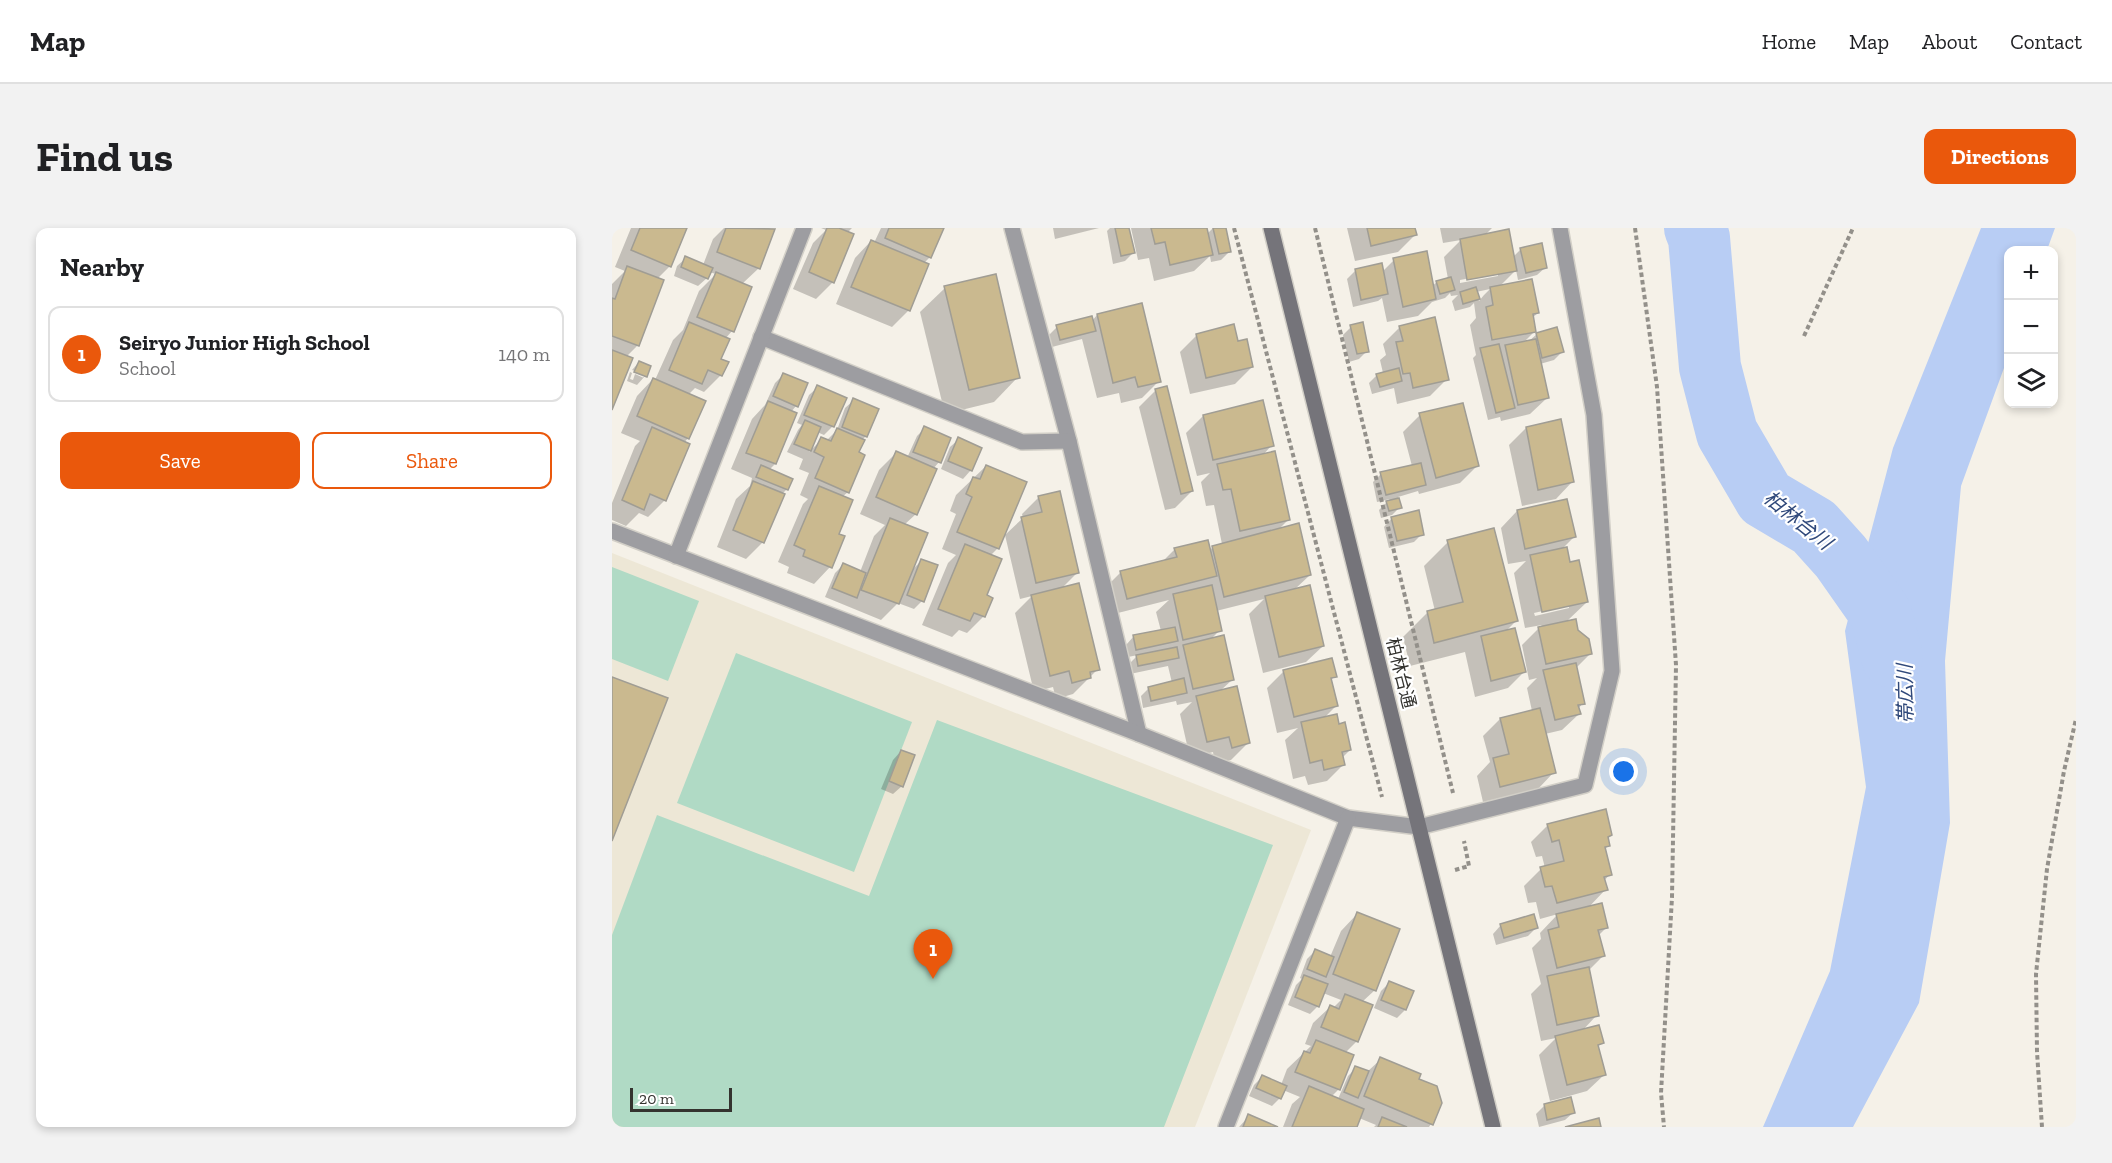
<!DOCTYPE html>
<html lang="en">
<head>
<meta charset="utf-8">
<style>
	:root { --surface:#fff; --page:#f2f2f2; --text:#202124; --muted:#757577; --line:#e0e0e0; --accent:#ea580c }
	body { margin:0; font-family:"Zilla Slab","Noto Sans JP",serif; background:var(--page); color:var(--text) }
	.controls { position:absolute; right:18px; top:18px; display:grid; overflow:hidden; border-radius:12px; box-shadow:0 3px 9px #0003 }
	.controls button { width:54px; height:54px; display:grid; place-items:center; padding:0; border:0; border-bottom:2px solid var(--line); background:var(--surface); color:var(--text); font:30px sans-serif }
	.scale { position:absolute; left:18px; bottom:15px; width:102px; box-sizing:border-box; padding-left:6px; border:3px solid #34332f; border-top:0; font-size:16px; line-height:21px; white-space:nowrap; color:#34332f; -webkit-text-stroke:4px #fff; paint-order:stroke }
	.you { position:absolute; left:1012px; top:544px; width:21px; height:21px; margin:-15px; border:4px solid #fff; border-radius:50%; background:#1a73e8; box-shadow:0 0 0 9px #1a73e833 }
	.badge { display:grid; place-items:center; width:39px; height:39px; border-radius:50%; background:var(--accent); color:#fff; font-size:20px; font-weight:700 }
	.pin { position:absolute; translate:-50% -50px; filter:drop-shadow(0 2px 3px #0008) }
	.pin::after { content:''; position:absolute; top:32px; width:21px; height:18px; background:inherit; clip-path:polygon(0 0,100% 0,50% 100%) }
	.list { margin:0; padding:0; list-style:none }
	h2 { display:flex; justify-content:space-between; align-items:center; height:78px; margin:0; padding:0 24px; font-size:26px }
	h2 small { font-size:20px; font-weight:400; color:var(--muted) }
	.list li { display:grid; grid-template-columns:39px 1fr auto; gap:18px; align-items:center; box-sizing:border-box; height:96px; margin:0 12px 12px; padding:0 12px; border:2px solid var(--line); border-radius:12px }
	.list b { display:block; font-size:22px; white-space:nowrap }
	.list p { margin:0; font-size:20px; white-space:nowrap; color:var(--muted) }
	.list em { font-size:20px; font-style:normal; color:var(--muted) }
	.actions { display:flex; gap:12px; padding:18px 24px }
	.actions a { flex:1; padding:14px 0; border:2px solid var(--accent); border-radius:12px; text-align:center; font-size:21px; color:var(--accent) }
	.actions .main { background:var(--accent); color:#fff }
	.icon { flex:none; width:33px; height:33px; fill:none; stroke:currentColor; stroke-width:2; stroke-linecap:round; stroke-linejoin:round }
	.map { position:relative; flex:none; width:1464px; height:899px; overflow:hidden; border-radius:12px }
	header { display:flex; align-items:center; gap:36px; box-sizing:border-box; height:84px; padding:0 30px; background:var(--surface); border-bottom:2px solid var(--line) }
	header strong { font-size:28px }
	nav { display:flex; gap:33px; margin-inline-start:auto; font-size:21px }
	.intro { display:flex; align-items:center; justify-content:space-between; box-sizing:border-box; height:144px; padding:0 36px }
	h1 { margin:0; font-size:42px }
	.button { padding:15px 27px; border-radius:12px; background:var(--accent); color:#fff; font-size:21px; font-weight:700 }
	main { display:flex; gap:36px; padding:0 36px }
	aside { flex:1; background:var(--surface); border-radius:12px; box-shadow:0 3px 9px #0003 }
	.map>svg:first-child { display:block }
	.built { fill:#ede7d6 }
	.green { fill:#b0dac5 }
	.water { fill:#b8cdf4 }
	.shadow { fill:#0003; fill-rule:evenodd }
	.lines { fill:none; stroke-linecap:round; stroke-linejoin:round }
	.river { stroke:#b8cdf4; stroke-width:62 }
	.building { fill:#cab98f; stroke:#a09d94; stroke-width:1.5 }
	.street-casing { stroke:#d2cfc7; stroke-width:18 }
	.secondary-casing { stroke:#d2cfc7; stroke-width:18 }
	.path { stroke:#93908a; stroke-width:4; stroke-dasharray:4.5 3; stroke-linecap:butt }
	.street { stroke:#9d9da1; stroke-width:15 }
	.secondary { stroke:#75747a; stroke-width:15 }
	.labels { text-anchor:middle; stroke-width:4.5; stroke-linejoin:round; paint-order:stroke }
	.street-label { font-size:18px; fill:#34332f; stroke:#fff }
	.water-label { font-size:20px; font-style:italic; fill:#30497b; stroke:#fff }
</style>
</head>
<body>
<header>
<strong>Map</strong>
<nav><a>Home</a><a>Map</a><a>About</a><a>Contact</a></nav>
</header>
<div class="intro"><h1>Find us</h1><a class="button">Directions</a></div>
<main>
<aside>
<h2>Nearby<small></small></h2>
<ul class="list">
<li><span class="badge">1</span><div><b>Seiryo Junior High School</b><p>School</p></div><em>140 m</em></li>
</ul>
<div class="actions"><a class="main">Save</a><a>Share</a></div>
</aside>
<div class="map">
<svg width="1464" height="899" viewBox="0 0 1464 899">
	<rect width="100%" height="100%" fill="#f5f1e8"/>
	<path class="built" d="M0,325l699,277 -116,297h-583z"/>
	<g class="green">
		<path d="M0,339l87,34 -31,80 -56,-22z"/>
		<path d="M124,425l176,69 -58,150 -177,-69z"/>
		<path d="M325,492l336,125 -109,282h-552v-192l45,-120 212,81z"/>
	</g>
	<path class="water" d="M1369,0h74l-8,22h-39v107l-47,129 -16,175 5,162 -31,180 -66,124h-90l67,-156 36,-184 -21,-156 48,-183z"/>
	<g class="shadow">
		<path d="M19,0h54l-15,38 -13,13 5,2 -25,65 -11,11 -14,49v-122l13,-13 -10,-4z"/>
		<path d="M112,0h45l4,2 -14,38 -17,16 8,4 -18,43 -7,8 -6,21 2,15 -17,17 -9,-4 -7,7v43l-4,5 -19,57 -17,17 -9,-4 -13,13 -14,-6v-17l23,-57 5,-5 -19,-8 16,-37 16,-17 2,1 18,-40 10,-10 16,-39 17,-17 -7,-2 -2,6 -9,8 -24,-10 3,-10 9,-8 17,7 10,-26z"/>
		<path d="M209,0h31l-5,5 -14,49 -17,17 -23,-10 20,-46 13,-13z"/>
		<path d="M269,0h62l-13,29 -6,6 -15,47 -17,17 -56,-23 19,-46 16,-17 3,2z"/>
		<path d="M441,0h46l-44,11z"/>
		<path d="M498,0h18l5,25 -8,8 -12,3 -6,-33z"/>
		<path d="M519,0h74l2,6 6,-6h12l5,23 -9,9 -10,2 -1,-6 -16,15 -40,10 -5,-23 -11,2z"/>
		<path d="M735,0h66l2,7 -17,17 -43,9z"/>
		<path d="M828,0h52l-7,7 28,22 8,-8 25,18 -9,8 -19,5 -2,-10 -17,17 39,26 -6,5 3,13 -12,12 6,-2 8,-7 25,18 -8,8 -14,4 7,34 -17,16 -29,7 -1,-4 -12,3 -15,-62 3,-3 -6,-30 6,-7 -2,-15 -4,4 -15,4 -3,-10 6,-6 -7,1 -1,-3 -5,5 -13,4 -14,14 -31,6 -5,-24 -4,3 -25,6 -6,-28 8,-8 26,-6 1,7 12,-12 38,26 5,-4 11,-3 -4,-22 17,-17 -18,3zM886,45v3l-38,7v-3zM878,61l-6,6 -5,6 -3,-9z"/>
		<path d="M333,60l73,89 -24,25 -49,12 -25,-102z"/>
		<path d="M485,87l62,66 -17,17 -21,5 -2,-10 -22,5 -15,-59 -30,8 -3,-12 8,-8 35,-6z"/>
		<path d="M739,99l16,24 -8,8 -10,3 -6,-27z"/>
		<path d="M788,99l47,52 -17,17 -33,8 -3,-16 -22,6 -3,-11 8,-8 6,-2 -3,-13 6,-5 -3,-11z"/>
		<path d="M585,107l40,8 15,24 -17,17 -45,10 -10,-42z"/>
		<path d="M27,134l10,4 -4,10 -8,9 -10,-4 3,-9 2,1 -2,6 3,1 2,-6 9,4v-4l-12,-4z"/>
		<path d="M172,146l22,10 -10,22 -5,6 -16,52 -6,6 18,19 -5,5 -19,48 -17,17 -29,-12 19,-48 14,-13 2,-8 -21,-9 21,-50 13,-14 10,-22z"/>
		<path d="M206,159l27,12 -13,28 -8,8 -7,-3 -8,20 13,-13 4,2 11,-11 8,-22 9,-8 12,36 -4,4 -5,13 -9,39 -6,5 -12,70 -16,17 -27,-11 2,-6 -11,-5 25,-58 5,-5 -8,-4 9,-22 -10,-4 4,-10 -16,-7 11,-22 4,-5 -5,-2 12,-28z"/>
		<path d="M544,162l36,101 -17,17 -10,2 -26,-103z"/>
		<path d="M808,187l57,51 -17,17 -41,11 -1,-3 -20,6 2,10 -8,8 -11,3 -2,-8 11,-11 -13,3 -4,-20 8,-8 31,-8 -9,-34z"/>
		<path d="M591,188l69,29 -10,11 26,64 -10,10 32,45 -16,15 29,56 -17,16 -43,11 -14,-59 15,-15 -48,12 4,19 -10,10 22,40 -12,11 28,52 -17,17 -16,4 -2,-12 -23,6 -10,-44 12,-12 -15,3 -1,-4 -33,7 -2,-12 8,-8 23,-5 -4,-17 -38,8 -2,-9 10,-10 -10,2 -2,-12 8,-9 27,-5 -5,-19 13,-12 -59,15 -6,-26 16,-16 42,-11 13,-13 34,2 4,-4 9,-3 -8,-39 -8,1 -5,-24 9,-9 -13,3 -11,-43z"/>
		<path d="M313,200l14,34 -6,7 -17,45 -12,11 7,46 11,-11v41l-8,8 -16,-6 -17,17 -56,-23 10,-24 9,-9 16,8 14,-36 11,-11 -25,-11 19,-44 17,-17 11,5 10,-22z"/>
		<path d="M914,200l46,54 -16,17 -34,7 -13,-61z"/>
		<path d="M347,211l12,31 -8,9 -22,-10 9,-22z"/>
		<path d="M374,238l12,82 -8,8 -6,60 -17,17 -8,-3 -7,7 -30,-12 26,-62 8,-8 -14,-6 14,-35 -6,-3 6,-16z"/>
		<path d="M427,269l38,76 -16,16 37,80 -25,25 -17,5 -3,-12 -19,5 -19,-79 17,-17 -12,3 -15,-64 18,-17 -1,-4z"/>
		<path d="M905,283l57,26 -13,13 26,52 -21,20 11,9 13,23 -14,14 7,35 -5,6 1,5 -17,16 -17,4 9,38 -16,17 -55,13 -6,-26 13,-14 -7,-26 17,-17 32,-8 -5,-23 10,-10 -8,2 -7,-35 20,-20 -17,3 -11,-55 12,-12 -18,3 -7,-36zM957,377v3l-34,8 -1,-3z"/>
		<path d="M780,290l30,16 -8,8 -25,6 -5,-21z"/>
		<path d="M836,314l68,79 -11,11 19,40 -16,16 -33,9 -10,-45 -55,14 -7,-29 24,-24 8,-2 -11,-45z"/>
		<path d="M671,444l52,4 -5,5 6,25 -13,13 27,31 -8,8 1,7 -16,16 -19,4 -3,-9 -12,3 -8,-39 13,-12 -21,5 -10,-45z"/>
		<path d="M289,523l1,35 -9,8 -12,-5 12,-29z"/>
		<path d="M936,597l63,10 -4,4 1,7 -4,4 6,24 -6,7 2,8 -19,20 19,19 -8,8 5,20 -15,15 9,44 -15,16 20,12 -5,4 7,28 -17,16 -18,5 5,16 -9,8 -26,7 -3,-13 8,-8 26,-7 -1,-3 -19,5 -11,-46 17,-17 -15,3 -10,-47 10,-10 -9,-36 9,-9 -1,-6 18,-19 -18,5 -4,-17 -8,1 -4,-17 17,-17 4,-1 -3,-12 -6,1 -5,-15z"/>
		<path d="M745,686l18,76 -13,12 -5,39 -12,12 -6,36 -8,8 7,2 10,-23 8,-8 11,4 14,-13 36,21 14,44 -2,3h-55l2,-2 -17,-7 -4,9h-72l9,-23 8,-7 -17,-7 -3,8 -8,8 -23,-10 5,-11 8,-8 19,8 6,-16 24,-23 -6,-2 8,-21 17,-16 3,1 8,-8 -18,-7 -5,13 -8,8 -22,-9 8,-20 6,-6 -2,-1 7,-19 8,-8 15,6 11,-26z"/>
		<path d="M889,697l35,3 -8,8 -32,9 -3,-11z"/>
		<path d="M777,755l23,9 -7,18 -8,8 -23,-10 7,-17z"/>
		<path d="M637,888l25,11h-35z"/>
	</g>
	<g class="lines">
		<path class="river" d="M1083,0l4,10 11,129 17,66 38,65 49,29 27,30 40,57 11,43"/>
	</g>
	<g class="building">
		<path d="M28,0h47l-16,39 -40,-17z"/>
		<path d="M114,0l49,1 -15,40 -43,-17z"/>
		<path d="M215,0h12l15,6 -20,49 -25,-11z"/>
		<path d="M277,0h55l-13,30 -46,-20z"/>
		<path d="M503,0h14l6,25 -14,3z"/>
		<path d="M539,0h56l6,27 -43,10 -5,-23 -10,2z"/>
		<path d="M601,0h13l5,24 -12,2z"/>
		<path d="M755,0h48l2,7 -46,11z"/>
		<path d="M897,1l8,42 -50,9 -7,-41z"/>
		<path d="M259,12l58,24 -19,47 -59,-24z"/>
		<path d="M930,15l5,25 -21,5 -6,-25z"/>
		<path d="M815,23l9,48 -33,8 -10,-49z"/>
		<path d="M73,28l28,12 -5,11 -27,-12z"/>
		<path d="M770,35l6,31 -27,6 -6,-31z"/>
		<path d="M15,38l37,14 -25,66 -27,-10v-38l3,1z"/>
		<path d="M104,44l36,15 -18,45 -37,-15z"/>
		<path d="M384,46l24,104 -51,12 -25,-104z"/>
		<path d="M839,49l4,13 -15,4 -4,-13z"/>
		<path d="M920,51l7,34 -6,1 3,18 -44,8 -6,-33 7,-2 -3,-18z"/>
		<path d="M864,59l4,12 -17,5 -3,-12z"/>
		<path d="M530,75l19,79 -23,5 -3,-10 -22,6 -16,-69z"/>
		<path d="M480,88l4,15 -36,9 -4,-15z"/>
		<path d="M823,89l14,63 -36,8 -3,-15 -7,1 -7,-32 7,-1 -4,-15z"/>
		<path d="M77,94l41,17 -9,20 8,3 -7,14 -14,-6 -6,14 -33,-14z"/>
		<path d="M751,94l6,30 -12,2 -7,-29z"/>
		<path d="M622,96l4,17 9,-2 6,28 -47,11 -10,-44z"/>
		<path d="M945,99l7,25 -22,6 -6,-25z"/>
		<path d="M924,111l13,59 -31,7 -13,-60z"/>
		<path d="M887,116l16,64 -19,5 -16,-65z"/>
		<path d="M0,122l21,8 -21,52z"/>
		<path d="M27,133l12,5 -4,11 -13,-5z"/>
		<path d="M787,140l3,13 -22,6 -4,-13z"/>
		<path d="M171,145l25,10 -10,24 -25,-11z"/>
		<path d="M41,150l53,23 -17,38 -52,-23z"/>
		<path d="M205,157l30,13 -13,29 -30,-12z"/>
		<path d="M555,158l26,105 -12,3 -26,-105z"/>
		<path d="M241,170l26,11 -12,28 -25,-10z"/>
		<path d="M651,172l11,46 -61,14 -10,-45z"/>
		<path d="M156,173l29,12 -21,51 -30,-11z"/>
		<path d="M851,175l16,63 -43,12 -17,-65z"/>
		<path d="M949,191l13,63 -36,8 -12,-63z"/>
		<path d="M193,192l16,7 -10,24 -17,-7z"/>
		<path d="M312,198l27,12 -10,25 -28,-11z"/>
		<path d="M40,199l38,17 -24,57 -16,-7 -6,16 -22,-10z"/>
		<path d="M225,200l28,12 -6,12 6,3 -16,38 -34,-15 9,-21 -10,-5 7,-15 10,4z"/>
		<path d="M346,209l24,11 -10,23 -24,-10z"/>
		<path d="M284,223l41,18 -20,46 -41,-18z"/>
		<path d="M663,223l15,69 -50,11 -9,-42 -8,1 -6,-26z"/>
		<path d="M809,235l5,22 -40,10 -6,-23z"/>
		<path d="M149,237l32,14 -5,11 -32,-13z"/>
		<path d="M374,237l41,17 -28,67 -42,-17 15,-35 -6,-3 7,-17 7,2z"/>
		<path d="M141,253l32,13 -21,49 -31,-13z"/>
		<path d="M207,258l34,14 -14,34 6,2 -13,32 -29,-12 2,-6 -11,-5z"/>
		<path d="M448,263l19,82 -43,10 -15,-66 21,-5 -4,-16z"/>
		<path d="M787,270l3,10 -13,3 -3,-10z"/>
		<path d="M955,271l9,38 -51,12 -8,-39z"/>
		<path d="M807,282l5,25 -27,6 -6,-24z"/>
		<path d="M278,290l38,15 -29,71 -38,-14z"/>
		<path d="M687,295l12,52 -87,22 -12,-51z"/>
		<path d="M882,300l24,93 -84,22 -7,-32 36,-9 -16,-62z"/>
		<path d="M596,312l9,36 -90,23 -7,-28 57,-14 -3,-9z"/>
		<path d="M353,316l37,15 -15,36 6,3 -8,19 -11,-4 -4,8 -32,-12z"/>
		<path d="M955,319l3,15 9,-2 9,42 -46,10 -12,-57z"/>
		<path d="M309,331l17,6 -14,37 -17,-7z"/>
		<path d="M231,335l23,10 -9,25 -25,-10z"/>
		<path d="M467,355l21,87 -10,2 1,6 -19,5 -3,-12 -19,5 -19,-81z"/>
		<path d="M600,357l10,46 -39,9 -10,-46z"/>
		<path d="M698,357l14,61 -45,11 -14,-61z"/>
		<path d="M964,391l2,11 11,9 3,15 -46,10 -8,-37z"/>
		<path d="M563,399l3,14 -42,9 -3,-15z"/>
		<path d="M903,400l11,44 -35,9 -10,-45z"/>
		<path d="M612,407l10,45 -41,9 -10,-44z"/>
		<path d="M565,419l2,11 -41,8 -2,-11z"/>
		<path d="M720,430l5,19 -6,1 7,28 -44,11 -11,-47z"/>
		<path d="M964,435l9,41 -7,1 3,9 -26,6 -12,-50z"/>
		<path d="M0,449l56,21 -56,143z"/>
		<path d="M572,450l3,15 -36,8 -3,-14z"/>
		<path d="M625,458l13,57 -18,5 -3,-11 -22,5 -11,-46z"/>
		<path d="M928,480l16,65 -56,14 -7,-29 16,-4 -9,-36z"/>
		<path d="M725,486l2,10 6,-2 6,28 -9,2 3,13 -21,5 -2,-10 -12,3 -9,-41z"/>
		<path d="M289,522l14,5 -12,32 -14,-6z"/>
		<path d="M994,581l6,26 -4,2 2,9 -5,1 7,28 -8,2 4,13 -51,13 -5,-17 -7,1 -5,-20 24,-6 -5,-21 -7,2 -5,-18z"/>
		<path d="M990,675l6,25 -10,2 7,26 -48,12 -9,-38 11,-3 -3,-13z"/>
		<path d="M745,684l43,17 -24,62 -43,-17z"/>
		<path d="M922,686l4,14 -34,10 -4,-14z"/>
		<path d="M703,721l19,8 -8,20 -19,-8z"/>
		<path d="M977,739l10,49 -42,9 -10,-49z"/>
		<path d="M692,747l24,9 -9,23 -24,-10z"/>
		<path d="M777,753l25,10 -8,19 -25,-10z"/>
		<path d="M733,766l28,11 -15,37 -37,-15 9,-22 9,4z"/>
		<path d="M987,797l5,18 -6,2 8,30 -39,10 -12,-49z"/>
		<path d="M704,812l38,15 -14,35 -45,-18 9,-21 6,2z"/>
		<path d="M768,829l41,17 -2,5 18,7 5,17 -9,22 -69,-29z"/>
		<path d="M743,838l14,5 -11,27 -14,-6z"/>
		<path d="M650,847l25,11 -6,13 -25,-11z"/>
		<path d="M697,858l55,23 -7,18h-65z"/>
		<path d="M959,869l4,16 -28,7 -3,-16z"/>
		<path d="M636,886l30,13h-35z"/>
		<path d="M770,889l25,10h-29z"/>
		<path d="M987,890l2,9h-36z"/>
	</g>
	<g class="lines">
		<defs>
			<g id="street">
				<path d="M400,0l57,213 70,293"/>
				<path d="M149,109l261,105 47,-1"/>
				<path d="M0,303l527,203 209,84 71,9 166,-42 27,-114 -18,-256 -34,-187"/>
				<path d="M64,328l128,-328"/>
				<path d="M614,899l122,-309"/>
			</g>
			<path id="secondary" d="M659,0l222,899"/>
		</defs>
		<use href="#street" class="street-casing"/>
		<use href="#secondary" class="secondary-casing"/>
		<g class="path">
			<path d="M622,0l148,569"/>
			<path d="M703,0l138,565"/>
			<path d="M1023,0l22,159 19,278 -4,232 -11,196 3,34"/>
			<path d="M1192,108l49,-108"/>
			<path d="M843,642l14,-4 -5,-25"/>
			<path d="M1430,899l-5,-75 -1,-78 11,-105 17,-98 12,-52"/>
		</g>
		<use href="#street" class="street"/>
		<use href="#secondary" class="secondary"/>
	</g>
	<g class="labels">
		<g class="street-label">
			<text transform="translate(789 445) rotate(76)" y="6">柏林台通</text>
		</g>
		<g class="water-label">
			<text transform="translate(1186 292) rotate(39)" y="7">柏林台川</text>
			<text transform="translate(1293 466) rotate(-91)" y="7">帯広川</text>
		</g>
	</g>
</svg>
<div class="controls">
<button>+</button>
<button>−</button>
<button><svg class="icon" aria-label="layers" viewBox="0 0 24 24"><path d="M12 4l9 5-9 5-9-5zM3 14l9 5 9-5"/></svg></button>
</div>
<div class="scale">20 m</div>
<div class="you"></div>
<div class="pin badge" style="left:321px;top:751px">1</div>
</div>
</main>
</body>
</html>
